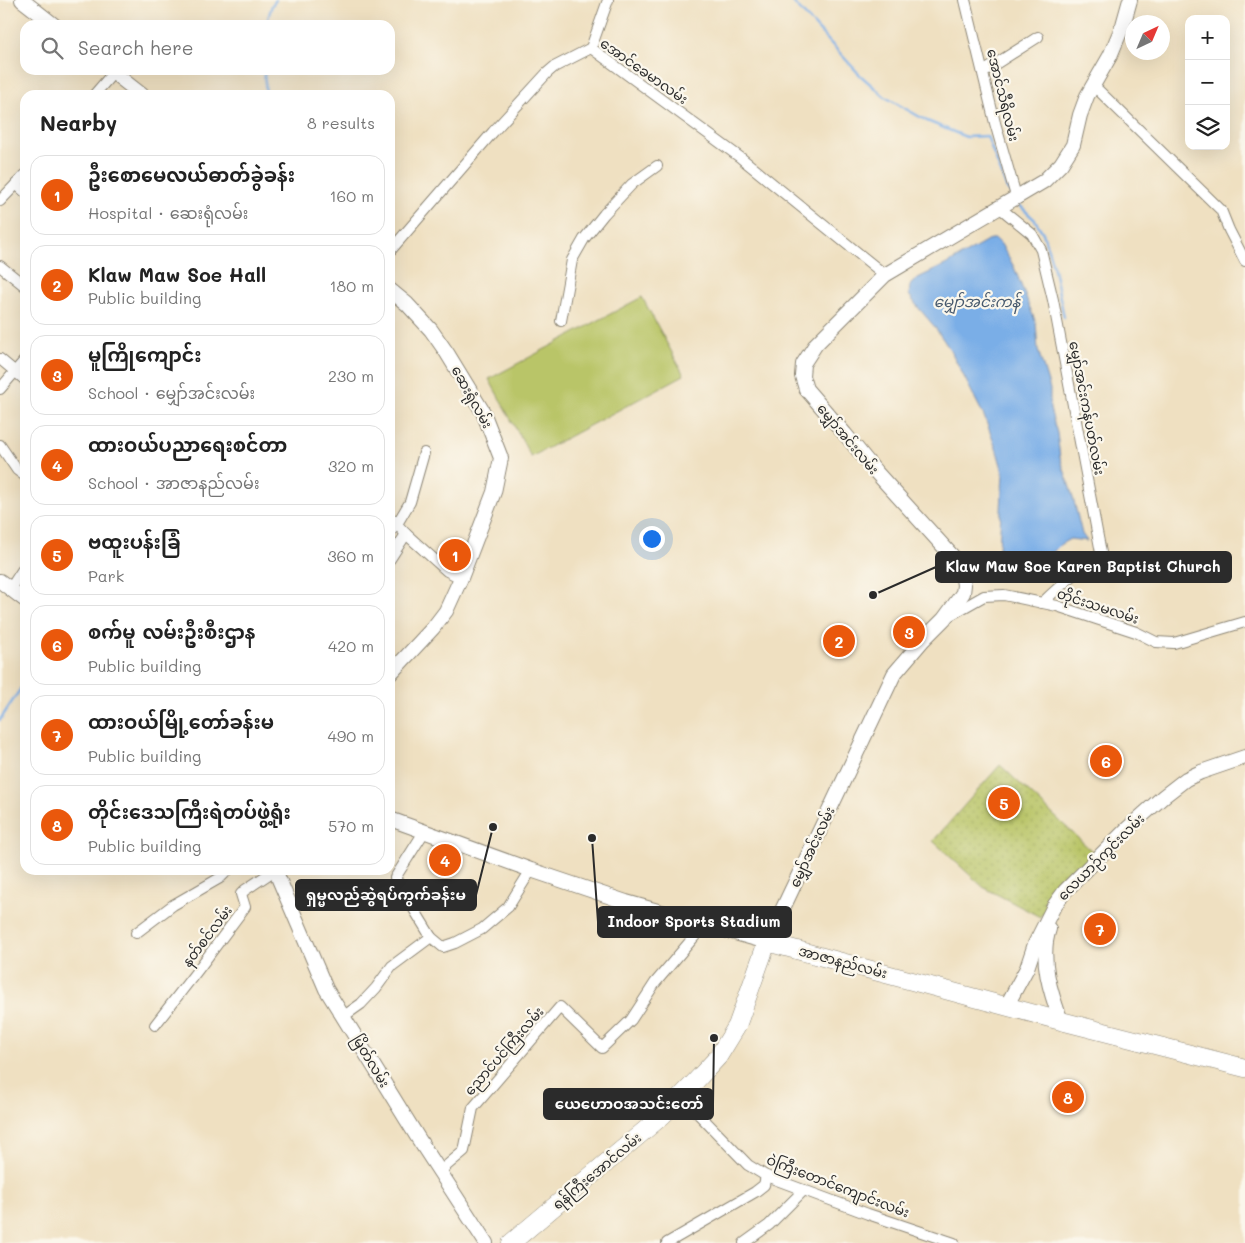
<!DOCTYPE html>
<html lang="en">
<head>
<meta charset="utf-8">
<style>
	:root { --surface:#fff; --page:#f6f6f6; --text:#222; --muted:#767676; --line:#e0e0e0; --accent:#ea580c }
	body { margin:0; font-family:Mali,"Noto Sans Myanmar",sans-serif; background:var(--page); color:var(--text) }
	.controls { position:absolute; right:15px; top:15px; display:grid; overflow:hidden; border-radius:10px; box-shadow:0 5px 20px #0002 }
	.controls button { width:45px; height:45px; display:grid; place-items:center; padding:0; border:0; border-bottom:1px solid var(--line); background:var(--surface); color:var(--text); font:25px sans-serif }
	.compass { position:absolute; left:1125px; top:15px; width:45px; height:45px; border-radius:50%; background:var(--surface); box-shadow:0 5px 20px #0002; rotate:44deg }
	.you { position:absolute; left:651px; top:538px; width:18px; height:18px; margin:-12px; border:4px solid #fff; border-radius:50%; background:#1a73e8; box-shadow:0 0 0 8px #1a73e833 }
	.badge { display:grid; place-items:center; width:32px; height:32px; border-radius:50%; background:var(--accent); color:#fff; font-size:16px; font-weight:700 }
	.pin { position:absolute; translate:-50% -50%; border:2px solid #fff; box-shadow:0 1px 5px #0006 }
	.list { margin:0; padding:0; list-style:none }
	h2 { display:flex; justify-content:space-between; align-items:center; height:65px; margin:0; padding:0 20px; font-size:21px }
	h2 small { font-size:16px; font-weight:400; color:var(--muted) }
	.list li { display:grid; grid-template-columns:32px 1fr auto; gap:15px; align-items:center; box-sizing:border-box; height:80px; margin:0 10px 10px; padding:0 10px; border:1px solid var(--line); border-radius:15px }
	.list b { display:block; font-size:19px; white-space:nowrap }
	.list p { margin:0; font-size:16px; white-space:nowrap; color:var(--muted) }
	.list em { font-size:16px; font-style:normal; color:var(--muted) }
	.icon { flex:none; width:28px; height:28px; fill:none; stroke:currentColor; stroke-width:2; stroke-linecap:round; stroke-linejoin:round }
	.map { position:relative; flex:none; width:1245px; height:1243px; overflow:hidden }
	.search { position:absolute; background:var(--surface); box-shadow:0 5px 20px #0002; left:20px; top:20px; width:375px; height:55px; display:flex; align-items:center; gap:12px; box-sizing:border-box; padding:0 18px; border-radius:15px; color:var(--muted); font-size:19px }
	.panel { position:absolute; background:var(--surface); box-shadow:0 5px 20px #0002; left:20px; top:90px; width:375px; height:785px; border-radius:15px }
	.map>svg:first-child { display:block }
	.grass { fill:url(#grass-dots); stroke:#727849 }
	.pitch { fill:#b9c567; stroke:#727849 }
	.water { fill:#7aaee7; stroke:#526c89 }
	.lines { fill:none; stroke-linecap:round; stroke-linejoin:round }
	.stream { stroke:#7aaee7; stroke-width:2.5 }
	.street-casing { stroke:#8d8676; stroke-width:12 }
	.secondary-casing { stroke:#8d8676; stroke-width:16 }
	.highway-casing { stroke:#8d8676; stroke-width:19 }
	.street { stroke:#fff; stroke-width:10 }
	.secondary { stroke:#fff; stroke-width:14 }
	.highway { stroke:#fff; stroke-width:18 }
	.labels { text-anchor:middle; stroke-width:4.5; stroke-linejoin:round; paint-order:stroke }
	.street-label { font-size:14px; fill:#2b2b2b; stroke:#fbf7ec }
	.water-label { font-size:15px; font-style:italic; fill:#47596d; stroke:#fbf7ec }
	.leader { fill:none; stroke:#2b2b2b; stroke-width:2 }
	.callout-dot { fill:#2b2b2b; stroke:#fbf7ec; stroke-width:2 }
	.callout { fill:#2b2b2b; stroke:#2b2b2b; stroke-width:2 }
	.callout-label { font-size:15px; text-anchor:middle; font-weight:bold; fill:#fff }
</style>
</head>
<body>
<div class="map">
<svg width="1245" height="1243" viewBox="0 0 1245 1243">
	<defs>
		<pattern id="grass-dots" width="8" height="8" patternUnits="userSpaceOnUse" patternTransform="scale(1.25)"><rect width="8" height="8" fill="#b9c567"/><path d="M2 2h.1M6 6h.1" fill="none" stroke="#9fa95a" stroke-width="1.8" stroke-linecap="round"/></pattern>
	</defs>
	<rect width="100%" height="100%" fill="#fbf7ec"/>
	<filter id="ink" filterUnits="userSpaceOnUse"><feTurbulence type="fractalNoise" baseFrequency=".02" numOctaves="2"/><feDisplacementMap in="SourceGraphic" scale="10" xChannelSelector="R" yChannelSelector="G"/><feConvolveMatrix kernelMatrix="1 2 1 2 8 2 1 2 1" color-interpolation-filters="sRGB"/></filter>
	<filter id="wash" filterUnits="userSpaceOnUse"><feTurbulence type="fractalNoise" baseFrequency=".0096" numOctaves="4" result="noise"/><feDisplacementMap in="SourceGraphic" scale="20" xChannelSelector="R" yChannelSelector="G"/><feGaussianBlur stdDeviation="1.12" result="paint"/><feColorMatrix in="noise" values="0 0 0 0 0 0 0 0 0 0 0 0 0 0 0 0 0 1.4 0 .05"/><feComposite in="paint" operator="in"/></filter>
	<g filter="url(#wash)">
		<rect width="100%" height="100%" fill="#efe0c1"/>
		<path class="grass" d="M1000,765l94,88 -54,64 -57,-30 -50,-46z"/>
		<path class="pitch" d="M642,297l42,78 -153,82 -42,-78z"/>
		<path class="water" d="M991,239h5l5,5 13,23 22,56 2,27 12,39v20l7,24 3,24 13,40 9,37 5,7 -17,-2 -9,5 -9,9 -13,9 -18,5 -12,-5 -10,-13 4,-77 -6,-21 -13,-35 -33,-65 -17,-25 -17,-20 -8,-11 1,-10 8,-7 31,-15z"/>
		<g class="lines">
			<g class="stream">
				<path d="M791,0l69,75 25,22 42,24 39,16 21,-1 20,53 5,6"/>
				<path d="M266,25l6,-20 4,-5"/>
				<path d="M264,70l2,25"/>
				<path d="M1016,202l19,18 8,13 11,36 10,48"/>
				<path d="M0,720l25,-38"/>
			</g>
		</g>
	</g>
	<g filter="url(#ink)">
		<g class="lines">
			<defs>
				<g id="street">
					<path d="M965,0l30,123 21,73"/>
					<path d="M591,48l17,-48"/>
					<path d="M983,72l55,-35"/>
					<path d="M1093,85l128,125 8,20 16,31"/>
					<path d="M94,95l19,-22"/>
					<path d="M16,184l9,8"/>
					<path d="M0,201l25,-26"/>
					<path d="M999,207l33,27 9,16 12,50 49,258c-23,10 -42,28 -60,45"/>
					<path d="M390,251l103,-119 54,-59 7,-6 37,-19 150,110 144,117"/>
					<path d="M0,266l25,20"/>
					<path d="M561,321l11,-61 12,-21 20,-25 28,-30 25,-18"/>
					<path d="M0,359l25,21"/>
					<path d="M0,389l25,-29"/>
					<path d="M0,445l17,25 8,6"/>
					<path d="M390,517l16,17 41,37 14,7"/>
					<path d="M390,532l7,-8 13,-22 14,-49"/>
					<path d="M390,559l16,-25"/>
					<path d="M10,589l15,-23"/>
					<path d="M947,617l37,-21 20,-1 53,11 79,26 20,10 18,1 71,-21"/>
					<path d="M424,832l-29,46 36,59"/>
					<path d="M136,933l37,-28 47,-27 8,-8"/>
					<path d="M344,1016l17,-12 15,-16 16,-22 39,-29 12,10 12,-4 27,-14 26,-22 23,-37"/>
					<path d="M155,1025l42,-54 48,-64 -4,-13 4,-4 30,-20"/>
					<path d="M681,1096l67,69 18,11 102,38 86,29"/>
					<path d="M439,1172l25,-21 9,-43 87,-101 42,41 29,-28 24,-37 50,-59"/>
					<path d="M667,1243l88,-51 9,-7 2,-9"/>
					<path d="M744,1243l25,-18 35,-35"/>
				</g>
				<g id="secondary">
					<path d="M22,0l32,25"/>
					<path d="M110,70l32,25"/>
					<path d="M390,290l17,14 24,26 16,23 36,59 18,46 -7,34 -33,86 -15,33 -13,17 -43,46"/>
					<path d="M0,581l25,19"/>
					<path d="M390,819l141,51 95,32 141,40 127,-268 29,-34 21,-21 19,-26 1,-8 -2,-13 -7,-13 -79,-87 -31,-38 -39,-45 -4,-13 1,-12 13,-20 69,-69 159,-94 17,-17 12,-19 7,-30 7,-19 23,-40 13,-31 7,-25"/>
					<path d="M275,870l51,119 92,149 68,105"/>
					<path d="M1049,929c-10,29 2,65 12,92"/>
					<path d="M1007,1005l20,-37 8,-24 19,-38 11,-15 62,-62 37,-33 22,-17 15,-7 44,-15"/>
				</g>
				<path id="highway" d="M511,1243l152,-128 30,-31 25,-27 19,-31 30,-84 294,79 184,47"/>
			</defs>
			<use href="#street" class="street-casing"/>
			<use href="#secondary" class="secondary-casing"/>
			<use href="#highway" class="highway-casing"/>
			<use href="#street" class="street"/>
			<use href="#secondary" class="secondary"/>
			<use href="#highway" class="highway"/>
		</g>
	</g>
	<g class="labels">
		<g class="street-label">
			<text transform="translate(644 71) rotate(35)" y="5">အောင်ခေမာလမ်း</text>
			<text transform="translate(1003 95) rotate(76)" y="5">အောင်သီရိလမ်း</text>
			<text transform="translate(472 397) rotate(61)" y="5">ဆေးရုံလမ်း</text>
			<text transform="translate(1087 408) rotate(79)" y="5">မျှော်အင်းကန်ပတ်လမ်း</text>
			<text transform="translate(848 439) rotate(50)" y="5">မျှော်အင်းလမ်း</text>
			<text transform="translate(1098 606) rotate(18)" y="5">တိုင်းသမလမ်း</text>
			<text transform="translate(812 847) rotate(-65)" y="5">မျှော်အင်းလမ်း</text>
			<text transform="translate(1101 857) rotate(-45)" y="5">လေယာဉ်ကွင်းလမ်း</text>
			<text transform="translate(207 936) rotate(-53)" y="5">နတ်စင်လမ်း</text>
			<text transform="translate(843 962) rotate(15)" y="5">အာဇာနည်လမ်း</text>
			<text transform="translate(504 1051) rotate(-49)" y="5">ညောင်ပင်ကြီးလမ်း</text>
			<text transform="translate(371 1061) rotate(59)" y="5">မြိတ်လမ်း</text>
			<text transform="translate(597 1171) rotate(-40)" y="5">ရန်ကြီးအောင်လမ်း</text>
			<text transform="translate(838 1186) rotate(21)" y="5">ဝဲကြီးတောင်ကျောင်းလမ်း</text>
		</g>
		<g class="water-label">
			<text x="977" y="307">မျှော်အင်းကန်</text>
		</g>
	</g>
	<path class="leader" d="M873 595L936 567M493 827L476 895M592 838L598 922M714 1038L713 1104"/>
	<g class="callout-dot">
		<circle cx="873" cy="595" r="5"/>
		<circle cx="493" cy="827" r="5"/>
		<circle cx="592" cy="838" r="5"/>
		<circle cx="714" cy="1038" r="5"/>
	</g>
	<g class="callout">
		<rect x="936" y="552" width="295" height="30" rx="5"/>
		<rect x="296" y="880" width="180" height="30" rx="5"/>
		<rect x="598" y="907" width="193" height="30" rx="5"/>
		<rect x="544" y="1089" width="169" height="30" rx="5"/>
	</g>
	<g class="callout-label">
		<text x="1083" y="572">Klaw Maw Soe Karen Baptist Church</text>
		<text x="386" y="900">ရှမ္မလည်ဆွဲရပ်ကွက်ခန်းမ</text>
		<text x="694" y="927">Indoor Sports Stadium</text>
		<text x="629" y="1109">ယေဟောဝအသင်းတော်</text>
	</g>
</svg>
<div class="controls">
<button>+</button>
<button>−</button>
<button><svg class="icon" aria-label="layers" viewBox="0 0 24 24"><path d="M12 4l9 5-9 5-9-5zM3 14l9 5 9-5"/></svg></button>
</div>
<svg class="compass" viewBox="-18 -18 36 36"><path d="M0-13l5 13h-10z" fill="#e53935"/><path d="M0 13l5-13h-10z" fill="#767676"/></svg>
<div class="you"></div>
<div class="pin badge" style="left:455px;top:555px">1</div>
<div class="pin badge" style="left:839px;top:641px">2</div>
<div class="pin badge" style="left:909px;top:632px">3</div>
<div class="pin badge" style="left:445px;top:860px">4</div>
<div class="pin badge" style="left:1004px;top:803px">5</div>
<div class="pin badge" style="left:1106px;top:761px">6</div>
<div class="pin badge" style="left:1100px;top:929px">7</div>
<div class="pin badge" style="left:1068px;top:1097px">8</div>
<div class="search"><svg class="icon" aria-label="search" viewBox="0 0 24 24"><circle cx="10" cy="10" r="6"/><path d="M15 15l6 6"/></svg>Search here</div>
<section class="panel">
<h2>Nearby<small>8 results</small></h2>
<ul class="list">
<li><span class="badge">1</span><div><b>ဦးစောမေလယ်ဓာတ်ခွဲခန်း</b><p>Hospital · ဆေးရုံလမ်း</p></div><em>160 m</em></li>
<li><span class="badge">2</span><div><b>Klaw Maw Soe Hall</b><p>Public building</p></div><em>180 m</em></li>
<li><span class="badge">3</span><div><b>မူကြိုကျောင်း</b><p>School · မျှော်အင်းလမ်း</p></div><em>230 m</em></li>
<li><span class="badge">4</span><div><b>ထားဝယ်ပညာရေးစင်တာ</b><p>School · အာဇာနည်လမ်း</p></div><em>320 m</em></li>
<li><span class="badge">5</span><div><b>ဗထူးပန်းခြံ</b><p>Park</p></div><em>360 m</em></li>
<li><span class="badge">6</span><div><b>စက်မူ လမ်းဦးစီးဌာန</b><p>Public building</p></div><em>420 m</em></li>
<li><span class="badge">7</span><div><b>ထားဝယ်မြို့တော်ခန်းမ</b><p>Public building</p></div><em>490 m</em></li>
<li><span class="badge">8</span><div><b>တိုင်းဒေသကြီးရဲတပ်ဖွဲ့ရုံး</b><p>Public building</p></div><em>570 m</em></li>
</ul>
</section>
</div>
</body>
</html>
